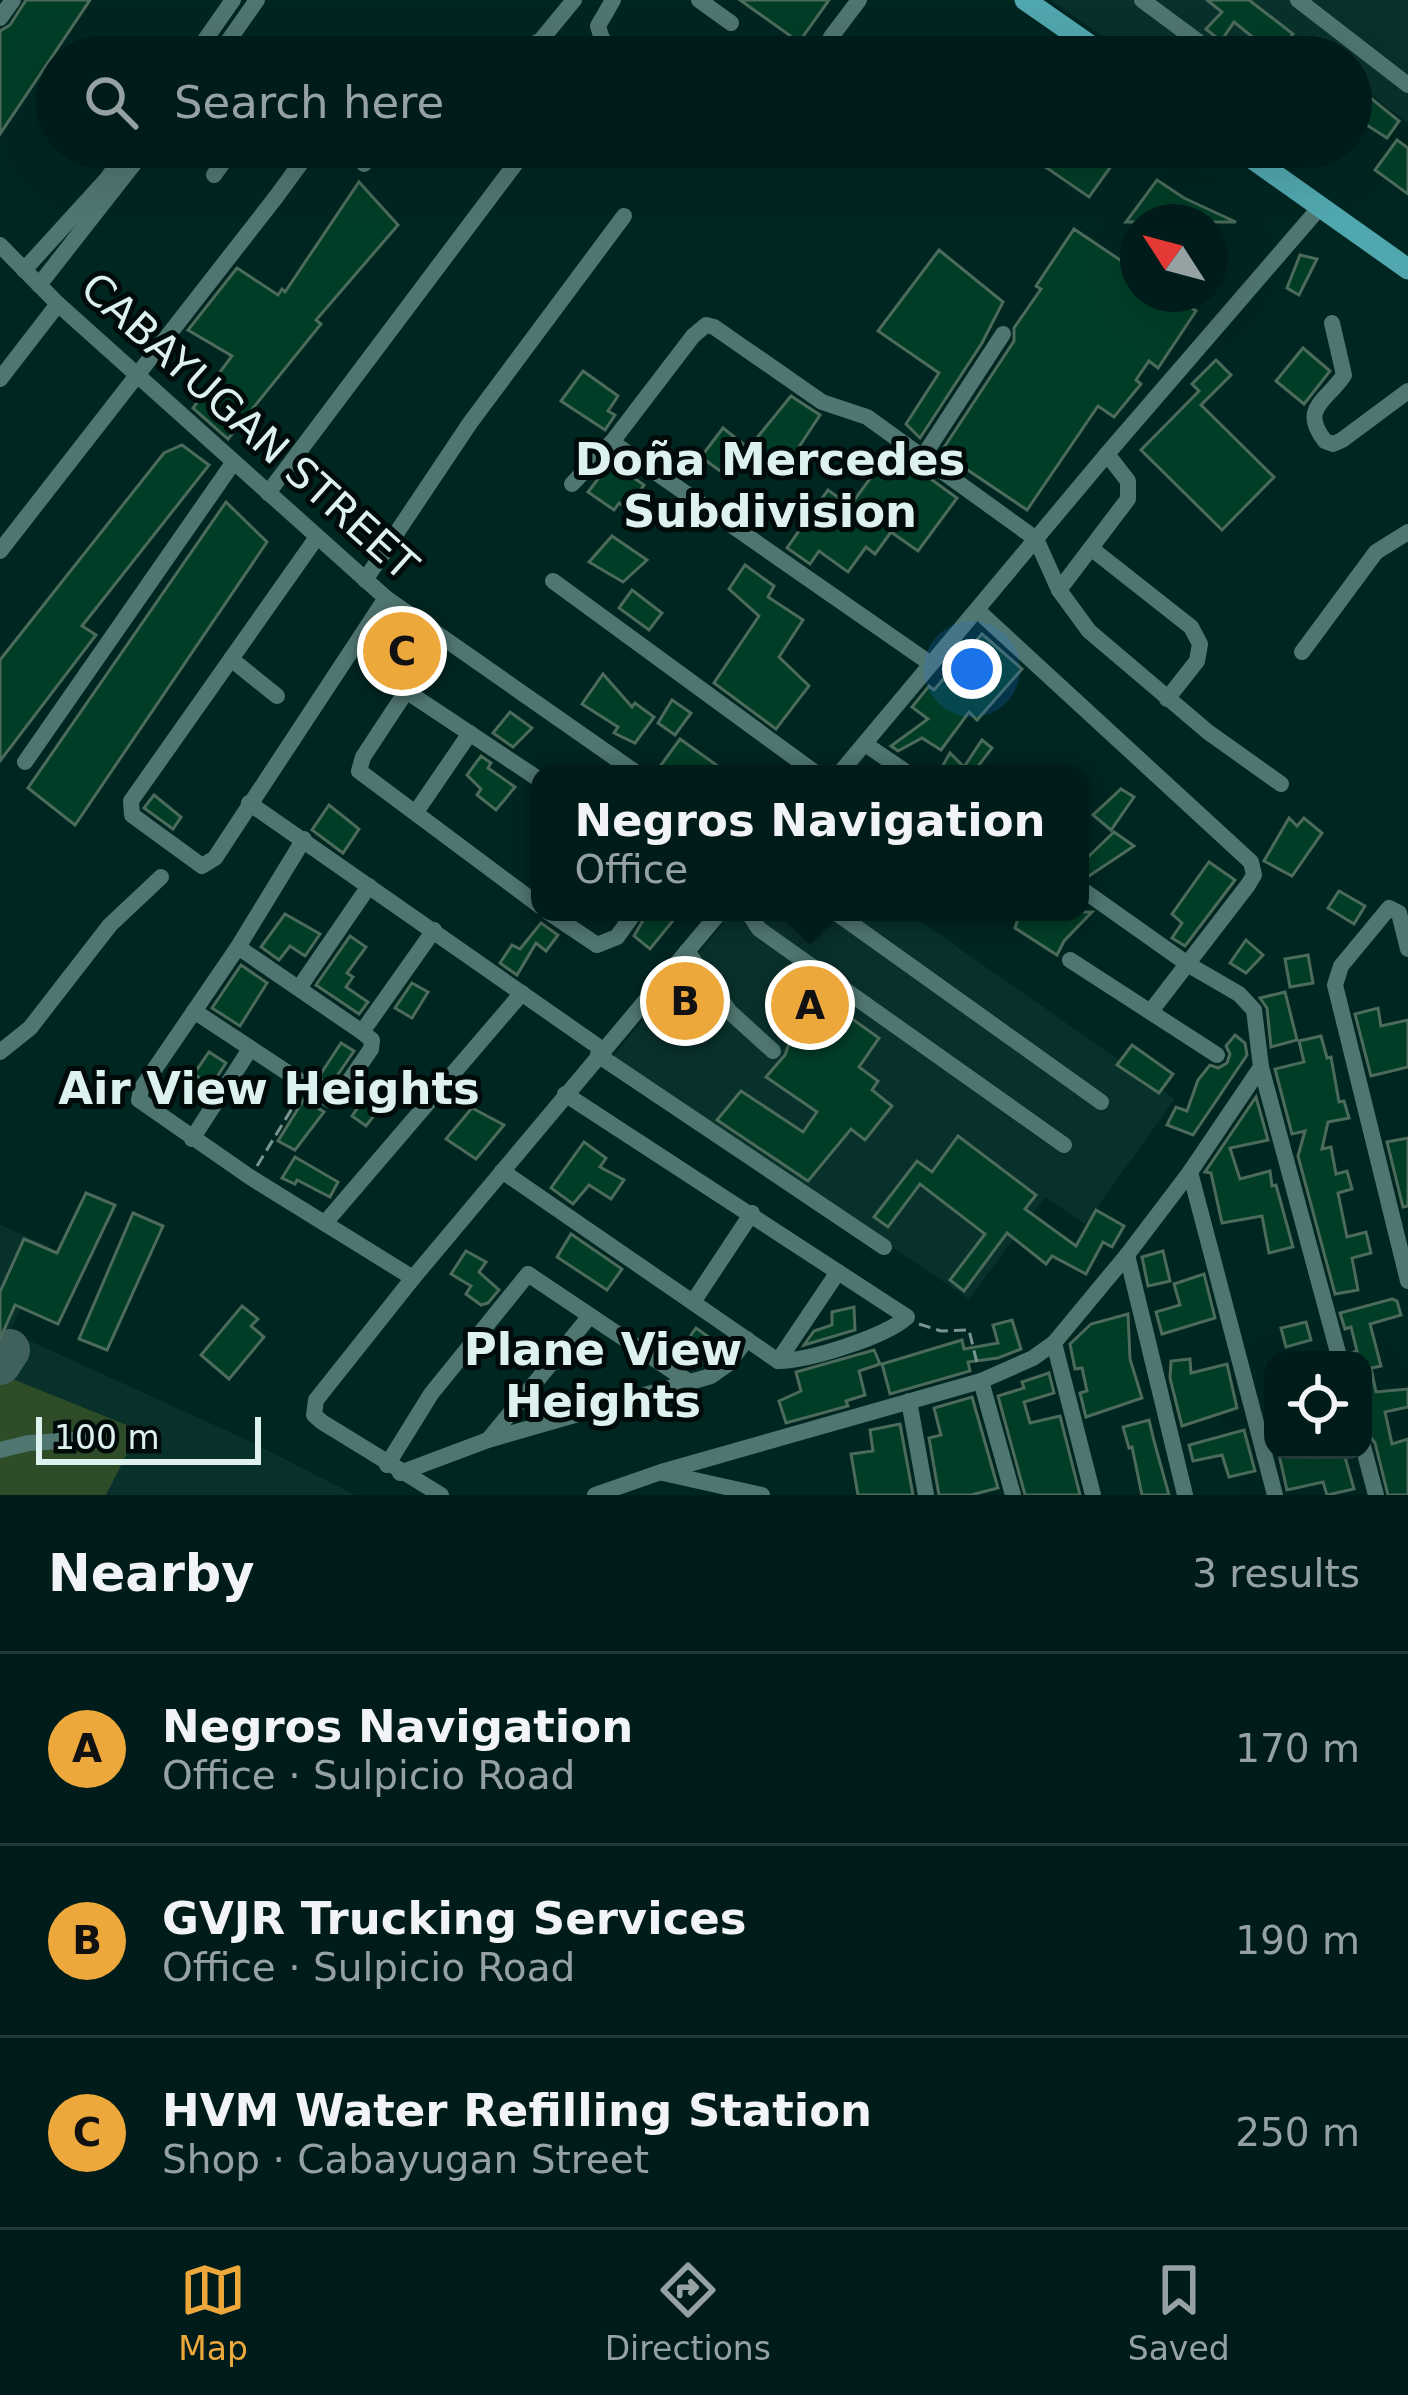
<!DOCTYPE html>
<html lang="en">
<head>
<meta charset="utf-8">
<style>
	:root { --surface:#001c1a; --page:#0a2523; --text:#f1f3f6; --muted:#95a1a2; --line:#223a39; --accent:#eda83c }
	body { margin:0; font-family:"DejaVu Sans",sans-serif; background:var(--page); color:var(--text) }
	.controls { position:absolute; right:36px; bottom:36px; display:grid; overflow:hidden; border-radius:24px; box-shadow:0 12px 48px #0002 }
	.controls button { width:108px; height:108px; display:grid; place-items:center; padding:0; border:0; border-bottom:3px solid var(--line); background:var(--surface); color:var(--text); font:60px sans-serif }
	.compass { position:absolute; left:1120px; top:204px; width:108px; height:108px; border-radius:50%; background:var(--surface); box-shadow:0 12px 48px #0002; rotate:306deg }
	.scale { position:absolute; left:36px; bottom:30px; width:225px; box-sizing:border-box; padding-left:12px; border:6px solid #ddf1ee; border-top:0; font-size:33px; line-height:42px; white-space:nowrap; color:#ddf1ee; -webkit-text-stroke:9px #010c0a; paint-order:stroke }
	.you { position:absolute; left:972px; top:669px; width:42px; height:42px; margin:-30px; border:9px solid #fff; border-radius:50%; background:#1a73e8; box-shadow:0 0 0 18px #1a73e833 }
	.badge { display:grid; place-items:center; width:78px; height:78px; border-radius:50%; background:var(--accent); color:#111; font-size:39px; font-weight:700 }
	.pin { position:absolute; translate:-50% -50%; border:6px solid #fff; box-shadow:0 3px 12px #0006 }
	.popup { position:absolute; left:531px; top:765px; width:558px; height:156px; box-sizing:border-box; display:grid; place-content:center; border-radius:24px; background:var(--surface); filter:drop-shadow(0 3px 9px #0005); font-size:39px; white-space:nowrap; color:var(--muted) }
	.popup b { font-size:45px; color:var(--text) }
	.popup::after { content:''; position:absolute; left:50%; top:100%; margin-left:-24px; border:24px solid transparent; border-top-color:var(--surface) }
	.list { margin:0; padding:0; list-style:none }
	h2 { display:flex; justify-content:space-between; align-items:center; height:156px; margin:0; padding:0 48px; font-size:51px }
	h2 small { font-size:39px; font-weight:400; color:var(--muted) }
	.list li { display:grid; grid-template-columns:78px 1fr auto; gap:36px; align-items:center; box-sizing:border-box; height:192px; padding:0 48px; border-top:3px solid var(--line) }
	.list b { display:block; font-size:45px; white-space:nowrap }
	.list p { margin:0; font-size:39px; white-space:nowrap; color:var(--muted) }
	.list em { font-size:39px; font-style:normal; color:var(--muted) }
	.icon { flex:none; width:66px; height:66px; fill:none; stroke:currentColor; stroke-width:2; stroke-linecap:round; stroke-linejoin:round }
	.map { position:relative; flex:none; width:1408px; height:1495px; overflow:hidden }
	.search { position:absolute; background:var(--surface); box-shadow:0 12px 48px #0002; left:36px; right:36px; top:36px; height:132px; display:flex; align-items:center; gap:30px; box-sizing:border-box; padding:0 42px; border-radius:66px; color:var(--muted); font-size:45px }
	.sheet { height:732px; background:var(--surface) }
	nav { display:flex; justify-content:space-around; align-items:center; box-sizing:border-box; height:168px; border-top:3px solid var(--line); background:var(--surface); font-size:33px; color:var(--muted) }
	nav a { display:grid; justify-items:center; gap:6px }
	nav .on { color:var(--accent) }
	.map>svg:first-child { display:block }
	.built { fill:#09312c }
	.green { fill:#2f4c29 }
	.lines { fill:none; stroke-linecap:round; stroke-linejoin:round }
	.taxiway { stroke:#3f605c; stroke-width:42 }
	.building { fill:#003d27; stroke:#4c6b5b; stroke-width:3 }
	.path { stroke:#789491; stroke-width:3; stroke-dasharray:12 6; stroke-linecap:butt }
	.minor { stroke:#507671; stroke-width:16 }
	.major { stroke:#51a7af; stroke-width:21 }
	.labels { text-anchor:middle; stroke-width:10; stroke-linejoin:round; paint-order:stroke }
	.street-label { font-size:42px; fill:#ddf1ee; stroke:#010c0a }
	.neighbourhood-label { font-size:45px; font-weight:bold; fill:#ddf1ee; stroke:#010c0a }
</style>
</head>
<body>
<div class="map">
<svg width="1408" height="1495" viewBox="0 0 1408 1495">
	<rect width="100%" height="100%" fill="#002622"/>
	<g class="built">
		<path d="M1051,0h357v123l-57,-44v-22h-219z"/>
		<path d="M733,912h174l268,187 -90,125 -40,-27 -76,102 -357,-242z"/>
		<path d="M0,1225l49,21 -39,86 235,107 110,56h-355z"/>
	</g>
	<path class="green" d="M0,1374l139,56 -33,65h-106z"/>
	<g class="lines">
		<path class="taxiway" d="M0,1364l9,-14"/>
	</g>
	<g class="building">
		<path d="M26,0h64l-90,134v-103l10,-6z"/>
		<path d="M740,0h89l-30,42z"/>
		<path d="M1207,0h42l44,34 -18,23 -23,-14 3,-4 -21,-17 -13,19 -15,-12 16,-17z"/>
		<path d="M1351,82l48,39 -12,17 -36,-23z"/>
		<path d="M1397,140l11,8v46l-33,-24z"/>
		<path d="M1058,147h67l-36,50 -45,-31z"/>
		<path d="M1157,180l27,18 52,24h-110z"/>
		<path d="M359,182l39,43 -82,95 5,4 -93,115 -35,-31 39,-52 -44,-26 49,-62 41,27 4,-6 3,3z"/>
		<path d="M1074,229l64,43v22h33l25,17 -38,57 -9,-7 -13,19 5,4 -27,33 -16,-11 -71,104 -86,-58 73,-111v-13l27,-39 -5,-3z"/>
		<path d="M939,250l64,52 -21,41 -62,95 -14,-14 33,-51 -61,-42z"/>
		<path d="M1300,255l17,4 -18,36 -12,-7z"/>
		<path d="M1303,348l27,23 -26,33 -28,-23z"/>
		<path d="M1216,360l15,15 -30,30 73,72 -52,53 -81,-80 58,-59 -7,-7z"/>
		<path d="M583,371l35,25 -10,15 7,4 -10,15 -44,-29z"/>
		<path d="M791,396l29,19 -33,50 -35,-21z"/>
		<path d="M723,428l24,19 -24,26 -22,-16z"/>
		<path d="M182,445l27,20 -127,161 14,9 -96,126v-101l164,-207z"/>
		<path d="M891,450l66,48 -39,53 -27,-19 -16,22 -9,-7 -18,25 -29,-21 -9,13 -23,-16 41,-58 22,16z"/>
		<path d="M611,462l33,23 -17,24 -8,-6 -5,7 -26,-18z"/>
		<path d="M226,502l41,40 -192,283 -47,-37z"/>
		<path d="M612,536l35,24 -24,22 -34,-20z"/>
		<path d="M745,565l29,21 -6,11 35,23 -24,37 30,29 -33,43 -62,-46 45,-67 -30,-27z"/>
		<path d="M632,590l30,23 -13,17 -30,-22z"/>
		<path d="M398,628l24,16 -19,29 -25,-16z"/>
		<path d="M982,634l40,35 -45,51 -8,-8 -28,38 -19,-12 -24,13 -7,-5 37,-27 -16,-12 17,-21 5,4z"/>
		<path d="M603,674l29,33 3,-4 19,14 -19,26 -21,-10 4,-6 -36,-23z"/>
		<path d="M672,700l19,13 -16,22 -17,-12z"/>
		<path d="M510,712l22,16 -19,19 -20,-14z"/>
		<path d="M680,739l49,35h-55l-13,-9z"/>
		<path d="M982,740l10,8 -20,26h-34l12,-21 14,14z"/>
		<path d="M481,756l10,7 -3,5 27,19 -19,23 -19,-15 4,-6 -14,-14z"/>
		<path d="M1121,789l13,8 -23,33 -18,-15z"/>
		<path d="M154,795l27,22 -8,12 -29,-21z"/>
		<path d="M329,805l30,24 -16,24 -31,-23z"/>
		<path d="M1289,818l8,8 7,-8 18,15 -30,43 -28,-15z"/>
		<path d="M1114,832l20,14 -45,30 -9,-6v-16l7,4z"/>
		<path d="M1209,862l26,18 -50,66 -13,-8 10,-15 -10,-9z"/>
		<path d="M1339,891l26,15 -11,18 -26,-16z"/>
		<path d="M648,912h32l-30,37 -16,-13z"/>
		<path d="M1020,912h72l-28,29 -7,14 -42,-27z"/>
		<path d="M285,914l35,20 -15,22 -15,-10 -11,14 -18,-13z"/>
		<path d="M541,923l17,12 -12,16 -10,-8 -19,32 -17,-12 12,-18 8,4z"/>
		<path d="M350,936l16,11 -19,26 6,4 -7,10 22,15 -9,12 -43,-29z"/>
		<path d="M1246,940l17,15 -17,18 -16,-10z"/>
		<path d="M1308,955l5,28 -23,4 -5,-28z"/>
		<path d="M241,965l26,18 -27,43 -28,-18z"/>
		<path d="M691,979l11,16 -22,27 -15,-13z"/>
		<path d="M412,983l16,9 -16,26 -17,-10z"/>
		<path d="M807,987l72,51 -20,29 19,14 -6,9 20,16 -27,34 -14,-11 -43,52 -91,-61 24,-29 62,41 14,-20 -51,-35 19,-22 5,-14 -7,-5 16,-23 -8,-5z"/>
		<path d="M1285,992l12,48 -26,7 -4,-39 -7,-10z"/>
		<path d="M1378,1008l3,18 27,-6v47l-37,9 -16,-62z"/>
		<path d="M1235,1035l10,8 2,12 -54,80 -26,-10 9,-18 11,4 11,-31 12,-15 8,3 9,-5 3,-9 -4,-8z"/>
		<path d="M1321,1036l6,22 4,-1 8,45 5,-1 5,17 -21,4 -6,27 9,-2 5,27 11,-3 5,18 -14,4 9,44 19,-5 5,21 -19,5 6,32 -23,4 -37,-138 7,-25 -13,3 -17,-65 29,-7 -5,-21z"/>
		<path d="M341,1043l13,8 -24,35 -12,-8z"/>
		<path d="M1132,1045l41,29 -14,19 -42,-28z"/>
		<path d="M209,1052l17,11 -15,23 -17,-12z"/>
		<path d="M367,1095l15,10 -16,21 -14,-10z"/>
		<path d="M1256,1097l12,43 -38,8 10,31 30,-8 2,15 4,-1 17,62 -24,6 -7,-37 -40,7 -11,-50 -6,-1z"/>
		<path d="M304,1099l20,13 -29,38 -17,-9z"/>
		<path d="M472,1108l32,17 -28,34 -30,-20z"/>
		<path d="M958,1136l78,59 -11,14 51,37 20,-36 28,16 -12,21 -9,-5 -17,32 -34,-18 -6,8 -39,-31 -43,58 -14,-11 35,-46 -65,-50 -32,43 -14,-10 43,-56 15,11z"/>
		<path d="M1408,1138v68l-5,1 -16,-65z"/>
		<path d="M584,1142l22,16 -6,9 24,13 -13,19 -22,-14 -16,19 -22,-16z"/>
		<path d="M295,1157l43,25 -8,15 -33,-17 -2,4 -13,-6z"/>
		<path d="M86,1193l29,12 -57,119 -43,-19 -15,34v-47l24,-53 33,14z"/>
		<path d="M133,1213l30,13 -56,124 -28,-11z"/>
		<path d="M571,1234l51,35 -15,21 -50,-33z"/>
		<path d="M466,1251l20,11 -7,10 20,18 -11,13 -7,2 -15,-11 5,-8 -20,-12z"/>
		<path d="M1163,1251l7,30 -22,5 -6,-29z"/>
		<path d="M1204,1274l11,44 -53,16 -6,-22 24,-7 -6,-21z"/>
		<path d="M1392,1299l5,2 4,14 -31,9 11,42 -10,2 5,24 32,-3v18l-23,5 7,32 16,-5v56h-20l-13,-52 -7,-9 -1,-17 -4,1v-58h-11l-1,-7 6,-2 -6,-24 -6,2 -5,-16z"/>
		<path d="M242,1306l16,13 -7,7 13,11 -35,42 -28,-24z"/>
		<path d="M854,1307l1,23 -51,15 10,-14 18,-6v-13z"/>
		<path d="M1128,1314l2,45 12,39 -56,19 -6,-24 7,-2 -5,-23 -7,1 -5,-25 21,-20z"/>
		<path d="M1012,1320l9,29 -23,9 -30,4 2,9 -80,23 -8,-30 80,-24 2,9 34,-6 -5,-18z"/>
		<path d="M1306,1322l5,18 -25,7 -5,-19z"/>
		<path d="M696,1328l28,20 -18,16 -24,-16z"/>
		<path d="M874,1350l6,14 -21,7 6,24 -19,6 2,5 -62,17 -7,-22 22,-10 -5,-19z"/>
		<path d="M1190,1359l1,14 36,-9 10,44 -55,18 -12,-48 1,-17z"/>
		<path d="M1049,1373l5,20 -30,9 6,21 30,-7 20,79h-55l-27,-99 26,-8 -2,-6z"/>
		<path d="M972,1397l26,91 -27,7h-32l-10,-57 12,-3 -7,-27z"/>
		<path d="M1149,1420l5,21 15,54h-27l-10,-48 -3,1 -6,-21z"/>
		<path d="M900,1424l13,71h-55l-7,-41 22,-3 -3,-21z"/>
		<path d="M1244,1430l11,41 -26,6 -7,-22 -29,6 -4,-16z"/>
		<path d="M1278,1450h65l11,39 -27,6 -4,-13 -36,8z"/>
	</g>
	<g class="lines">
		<g class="path">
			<path d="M257,1166l42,-69"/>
			<path d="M919,1324l22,7 28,-1 8,33"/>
		</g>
		<g class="minor">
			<path d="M613,0l-15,26 4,13 20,18"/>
			<path d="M699,0l32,23"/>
			<path d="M1142,0l77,57"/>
			<path d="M1298,0l110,85"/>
			<path d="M0,18l13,-18"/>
			<path d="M831,37l28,-37"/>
			<path d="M193,57l40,-57"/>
			<path d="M217,57l40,-57"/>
			<path d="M511,57l30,-17 33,-40"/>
			<path d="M364,164l13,-17"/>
			<path d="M214,175l20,-28"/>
			<path d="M0,245l58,59 328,294 252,176"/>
			<path d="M24,270l83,-91 22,-32"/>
			<path d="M39,285l108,-138"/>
			<path d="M1332,323l12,52c-17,26 -45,33 -19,66l8,3 9,-4 66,-49"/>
			<path d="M0,379l58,-75"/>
			<path d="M612,442l319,222"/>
			<path d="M924,455l79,-121"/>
			<path d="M572,484l40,-42 81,-106 13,-11 8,2 108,75 45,15 169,122 23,51 30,41 119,101 73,52"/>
			<path d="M268,493l260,-346"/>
			<path d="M317,537l-186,264 1,14 70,51 13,-8 171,-260"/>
			<path d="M1092,549l99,78 9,17 -3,17 -30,38"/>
			<path d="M0,551l276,-354 30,-41 2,-9"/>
			<path d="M365,580l105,-157 154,-207"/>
			<path d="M553,581l264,193"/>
			<path d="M1059,590l69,-91v-18l-21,-27"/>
			<path d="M977,610l274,252 3,13 -6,10 -97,126"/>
			<path d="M442,637l-79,120 -4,14 181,135"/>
			<path d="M1302,652l74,-100 32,-20"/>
			<path d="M231,659l46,37"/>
			<path d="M406,691l134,89"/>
			<path d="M865,744l44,30"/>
			<path d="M25,762l208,-299"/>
			<path d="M839,774l268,-320 214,-248"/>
			<path d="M249,803l354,247"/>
			<path d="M416,812l54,-79"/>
			<path d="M304,839l-66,108 -97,142 -2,11 111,77 163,101"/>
			<path d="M1080,888l109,77 50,29 15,16 7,57 79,293"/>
			<path d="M548,912l49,33 20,-8 18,-25"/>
			<path d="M748,912l11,17 305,216"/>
			<path d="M835,912l266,190"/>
			<path d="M1408,949l-9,-36 -10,-5 -48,58 -6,19 73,296"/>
			<path d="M687,951l43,61 43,39"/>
			<path d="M1070,960l147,95"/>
			<path d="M299,988l70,-102"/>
			<path d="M194,1011l135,89h7l35,-51 1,-9 -10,-8 -124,-85"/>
			<path d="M362,1032l72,-102"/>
			<path d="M0,1052l30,-24 80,-103 51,-48"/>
			<path d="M598,1055l286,192"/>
			<path d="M192,1139l58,-90"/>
			<path d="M502,1171l276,190c30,0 107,-24 129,-44l-342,-223"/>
			<path d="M1190,1172l85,323"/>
			<path d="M325,1223l197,-230"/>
			<path d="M1127,1255l58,240"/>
			<path d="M693,1302l59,-89"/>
			<path d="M1054,1343l39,152"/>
			<path d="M778,1361l60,-89"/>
			<path d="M981,1381l32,114"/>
			<path d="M909,1401l17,94"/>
			<path d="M488,1440l102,-124"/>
			<path d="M1363,1446l13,49"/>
			<path d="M0,1450l29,-7 61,-4"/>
			<path d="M387,1465l44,-71 97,-120 161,108"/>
			<path d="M400,1473l88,-33 223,-64 17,-12 19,-25"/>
			<path d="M663,1473l99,22"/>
			<path d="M441,1495l-119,-73 -8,-7 2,-15 97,-122 307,-366"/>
			<path d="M595,1495l66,-23 320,-91 52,-23 21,-15 73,-88 63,-83 71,-105"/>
		</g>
		<g class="major">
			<path d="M1025,0l82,57"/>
			<path d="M1236,147l172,122"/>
		</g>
	</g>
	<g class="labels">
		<g class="street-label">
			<text transform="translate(250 426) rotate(42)" y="15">CABAYUGAN STREET</text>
		</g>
		<g class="neighbourhood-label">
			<text x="770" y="475">Doña Mercedes<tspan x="770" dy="52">Subdivision</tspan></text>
			<text x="269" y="1104">Air View Heights</text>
			<text x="603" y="1365">Plane View<tspan x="603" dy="52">Heights</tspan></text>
		</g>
	</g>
</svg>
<div class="controls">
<button><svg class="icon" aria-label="locate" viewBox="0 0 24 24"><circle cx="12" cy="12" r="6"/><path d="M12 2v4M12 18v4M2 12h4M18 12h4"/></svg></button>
</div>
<svg class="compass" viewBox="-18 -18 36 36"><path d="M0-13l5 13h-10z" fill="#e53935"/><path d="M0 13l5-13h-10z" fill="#95a1a2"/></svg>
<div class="scale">100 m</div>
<div class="you"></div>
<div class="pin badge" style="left:810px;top:1005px">A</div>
<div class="popup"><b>Negros Navigation</b>Office</div>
<div class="pin badge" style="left:685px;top:1001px">B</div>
<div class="pin badge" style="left:402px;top:651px">C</div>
<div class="search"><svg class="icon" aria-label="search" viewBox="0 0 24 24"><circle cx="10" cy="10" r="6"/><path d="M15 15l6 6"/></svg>Search here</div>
</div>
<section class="sheet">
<h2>Nearby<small>3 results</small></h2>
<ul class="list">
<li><span class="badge">A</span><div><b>Negros Navigation</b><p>Office · Sulpicio Road</p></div><em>170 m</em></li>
<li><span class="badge">B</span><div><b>GVJR Trucking Services</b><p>Office · Sulpicio Road</p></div><em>190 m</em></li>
<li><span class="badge">C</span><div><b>HVM Water Refilling Station</b><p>Shop · Cabayugan Street</p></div><em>250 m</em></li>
</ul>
</section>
<nav>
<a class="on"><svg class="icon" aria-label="map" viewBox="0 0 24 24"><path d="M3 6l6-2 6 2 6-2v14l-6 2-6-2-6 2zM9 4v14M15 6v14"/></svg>Map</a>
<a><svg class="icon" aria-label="directions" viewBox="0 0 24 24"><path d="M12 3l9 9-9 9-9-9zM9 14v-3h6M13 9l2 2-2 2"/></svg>Directions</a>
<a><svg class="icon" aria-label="saved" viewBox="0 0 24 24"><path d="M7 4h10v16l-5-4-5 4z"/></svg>Saved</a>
</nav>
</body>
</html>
